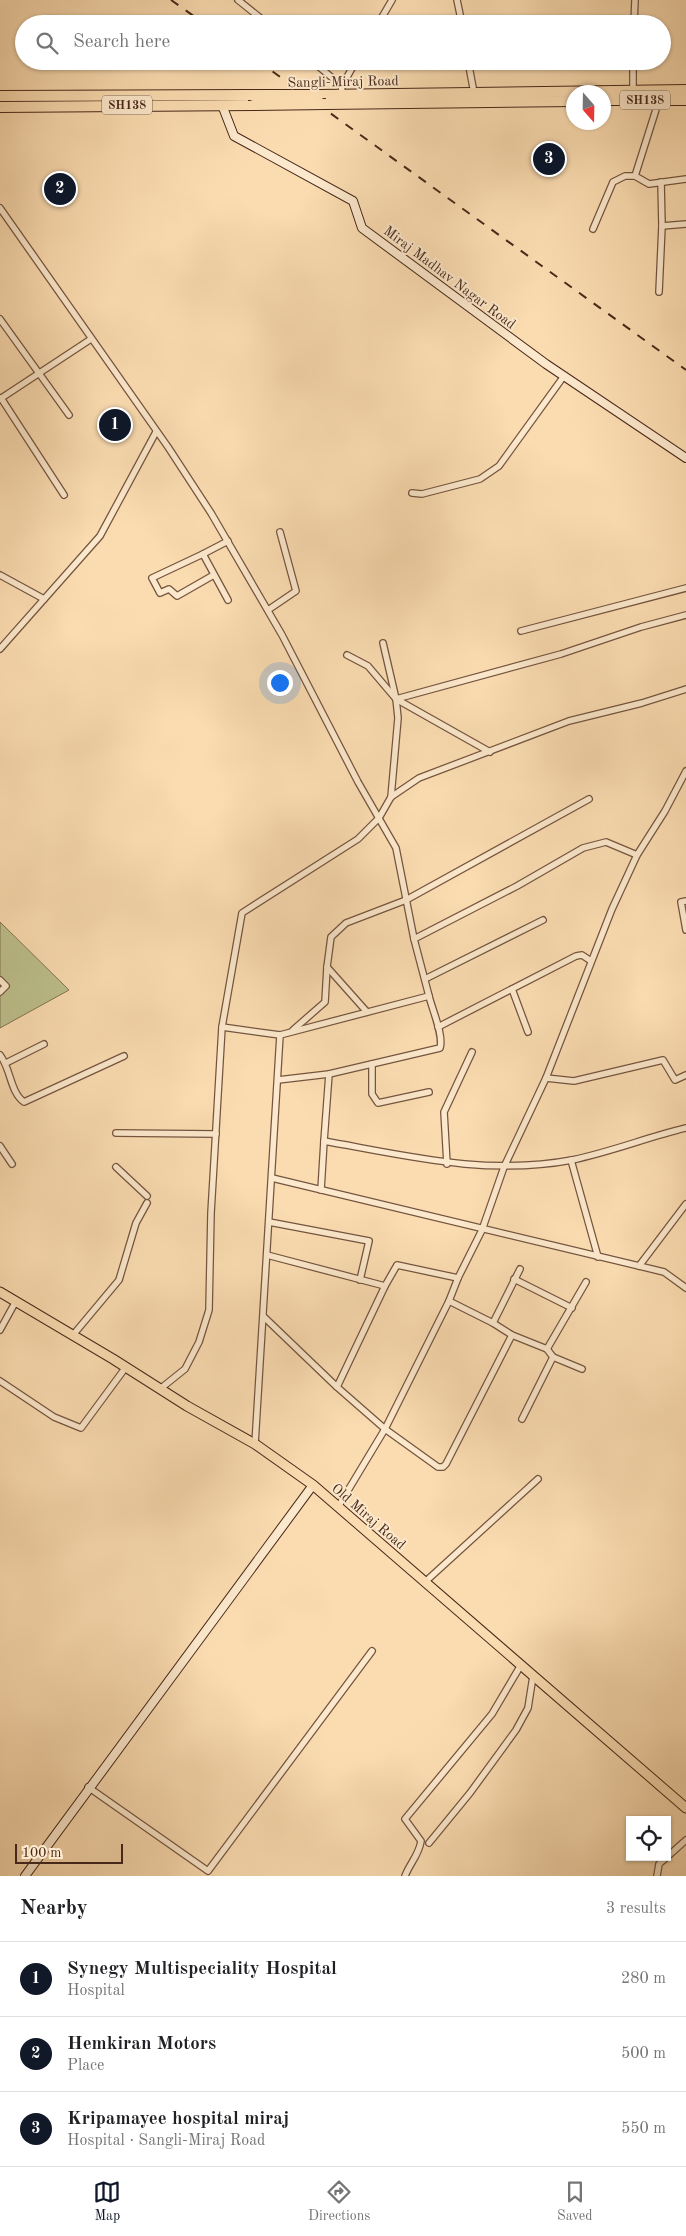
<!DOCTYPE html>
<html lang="en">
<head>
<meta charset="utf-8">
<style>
	:root { --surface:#fff; --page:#f2f2f2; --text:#202124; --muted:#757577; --line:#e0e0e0; --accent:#111827 }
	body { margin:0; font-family:"Old Standard TT",serif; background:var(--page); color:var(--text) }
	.controls { position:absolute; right:15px; bottom:15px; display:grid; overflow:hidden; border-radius:0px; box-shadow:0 1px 4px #0004 }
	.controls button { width:45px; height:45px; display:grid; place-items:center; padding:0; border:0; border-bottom:1px solid var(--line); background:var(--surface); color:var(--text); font:25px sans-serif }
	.compass { position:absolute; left:566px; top:85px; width:45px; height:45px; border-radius:50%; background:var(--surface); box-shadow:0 1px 4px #0004; rotate:160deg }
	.scale { position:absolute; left:15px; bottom:12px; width:108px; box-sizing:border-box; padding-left:5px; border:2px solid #472819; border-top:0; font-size:14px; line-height:18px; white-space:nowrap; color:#472819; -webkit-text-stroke:4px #fce8cc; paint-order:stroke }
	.you { position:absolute; left:279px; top:682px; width:18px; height:18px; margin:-12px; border:4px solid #fff; border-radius:50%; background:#1a73e8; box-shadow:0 0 0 8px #1a73e833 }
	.badge { display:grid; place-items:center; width:32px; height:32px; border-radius:50%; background:var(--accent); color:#fff; font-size:16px; font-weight:700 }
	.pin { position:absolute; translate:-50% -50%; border:2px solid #fff; box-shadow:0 1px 5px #0006 }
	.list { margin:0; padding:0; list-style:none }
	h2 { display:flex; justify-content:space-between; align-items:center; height:65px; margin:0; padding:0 20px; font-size:21px }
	h2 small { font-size:16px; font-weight:400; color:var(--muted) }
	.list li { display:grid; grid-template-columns:32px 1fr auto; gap:15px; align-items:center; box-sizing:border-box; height:75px; padding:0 20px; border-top:1px solid var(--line) }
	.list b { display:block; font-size:19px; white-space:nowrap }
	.list p { margin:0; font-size:16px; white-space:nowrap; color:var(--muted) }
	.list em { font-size:16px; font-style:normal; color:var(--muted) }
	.icon { flex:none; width:28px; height:28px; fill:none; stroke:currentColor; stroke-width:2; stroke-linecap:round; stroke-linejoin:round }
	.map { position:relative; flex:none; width:686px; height:1876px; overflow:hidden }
	.search { position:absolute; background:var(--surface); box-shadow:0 1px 4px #0004; left:15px; right:15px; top:15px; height:55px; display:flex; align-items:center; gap:12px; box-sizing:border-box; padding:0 18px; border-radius:28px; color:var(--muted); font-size:19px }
	.sheet { height:290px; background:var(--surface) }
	nav { display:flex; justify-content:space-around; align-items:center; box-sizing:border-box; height:70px; border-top:1px solid var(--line); background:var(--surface); font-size:14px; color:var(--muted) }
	nav a { display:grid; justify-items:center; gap:2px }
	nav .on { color:var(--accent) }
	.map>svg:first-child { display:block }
	.green { fill:#bdc08c; stroke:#827452 }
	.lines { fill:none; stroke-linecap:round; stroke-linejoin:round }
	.street-casing { stroke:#74553f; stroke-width:8 }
	.secondary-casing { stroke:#472819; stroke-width:10 }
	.primary-casing { stroke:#472819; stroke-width:11 }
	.highway-casing { stroke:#472819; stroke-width:12 }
	.street { stroke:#fce8cc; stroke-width:5.5 }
	.secondary { stroke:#fce8cc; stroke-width:8 }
	.primary { stroke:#fbdcb1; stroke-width:9 }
	.highway { stroke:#fbdcb1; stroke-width:10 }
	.rail { stroke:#472819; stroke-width:2; stroke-dasharray:9 9; stroke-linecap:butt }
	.highway-bridge-casing { stroke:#472819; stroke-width:12; stroke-linecap:butt }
	.highway-bridge { stroke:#fbdcb1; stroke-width:10 }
	.labels { text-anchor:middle; stroke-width:4; stroke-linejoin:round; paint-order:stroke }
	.shield { fill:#fce8cc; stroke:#7d624f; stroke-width:1 }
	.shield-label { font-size:12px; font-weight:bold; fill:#472819 }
	.street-label { font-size:14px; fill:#472819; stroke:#fce8cc }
</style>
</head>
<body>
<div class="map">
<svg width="686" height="1876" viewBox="0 0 686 1876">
	<rect width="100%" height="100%" fill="#fbdcb1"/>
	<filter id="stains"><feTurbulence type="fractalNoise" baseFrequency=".004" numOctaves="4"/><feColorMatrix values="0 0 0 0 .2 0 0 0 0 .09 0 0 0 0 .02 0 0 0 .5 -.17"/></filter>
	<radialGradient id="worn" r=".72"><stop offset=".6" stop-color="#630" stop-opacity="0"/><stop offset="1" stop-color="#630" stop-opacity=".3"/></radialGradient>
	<path class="green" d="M0,922l69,68 -69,38z"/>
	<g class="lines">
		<defs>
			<g id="street">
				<path d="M238,0l30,24"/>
				<path d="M457,0l5,24"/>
				<path d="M378,24l14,-24"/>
				<path d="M634,24l1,-24"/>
				<path d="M312,61l30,25 -1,9"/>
				<path d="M468,61l6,32"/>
				<path d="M342,86l14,-25"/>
				<path d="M633,91v-30"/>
				<path d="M659,100l-24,76 14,8 37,-5"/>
				<path d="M661,182l1,44 24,-2"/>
				<path d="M0,208l168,239 43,66 71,122 76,147 38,66 18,91 15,57 -149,39 -25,409"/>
				<path d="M593,229l20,-47 12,-6h10"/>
				<path d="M659,292l3,-66"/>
				<path d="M0,319l69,96"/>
				<path d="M1,398l63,97"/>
				<path d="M0,399l91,-60"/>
				<path d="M412,493l10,1 58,-15 19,-13 65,-90"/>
				<path d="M203,554l-51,24 8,15 9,-4 8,7 35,-20"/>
				<path d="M0,575l44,24"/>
				<path d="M228,600l-25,-46 25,-13"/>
				<path d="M268,610l28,-19 -16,-59"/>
				<path d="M521,631l165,-43"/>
				<path d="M383,643l13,56 94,53"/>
				<path d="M0,649l100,-113 56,-104"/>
				<path d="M347,655l21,11 28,33 2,19 -7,79"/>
				<path d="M396,699l165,-45 80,-27 45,-12"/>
				<path d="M686,901l-5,1 5,28"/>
				<path d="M414,939l103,-53 66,-38 23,-6 31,13"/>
				<path d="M425,979l118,-59"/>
				<path d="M0,980l6,6 -6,6"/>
				<path d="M512,989l16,43"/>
				<path d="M367,1012l-40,-45 4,-30 15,-14 60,-23 183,-101"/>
				<path d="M222,1027l58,8"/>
				<path d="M438,1027l138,-71 6,-1 9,6"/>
				<path d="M293,1030l32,-28 2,-35"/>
				<path d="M0,1055c11,14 10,37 24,47l100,-46"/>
				<path d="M6,1063l38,-19"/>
				<path d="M372,1064v30l6,9 51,-11"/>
				<path d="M546,1078l28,3 89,-21 12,20 11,-5"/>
				<path d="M278,1080l51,-6 111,-26c4,-12 -8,-39 -11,-52"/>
				<path d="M116,1133l100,1"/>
				<path d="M324,1141l5,-67"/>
				<path d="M0,1146l12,18"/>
				<path d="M571,1160l27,97"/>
				<path d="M447,1164l-3,-52 28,-60"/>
				<path d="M116,1167l31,29"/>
				<path d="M272,1178l392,94 22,16"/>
				<path d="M321,1190l3,-49c84,15 163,35 248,19 39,-8 76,-23 114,-32"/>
				<path d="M269,1222l100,19 -9,39"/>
				<path d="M267,1255l118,31 12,-21 61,13"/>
				<path d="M639,1266l47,-62"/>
				<path d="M514,1279l58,29"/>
				<path d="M449,1301l44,22 19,12 35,14 6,8 29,12"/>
				<path d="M264,1317l73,70 48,42 53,38h5l3,-3 66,-129"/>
				<path d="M493,1323l27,-54"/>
				<path d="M0,1330l16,-29"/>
				<path d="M73,1335l46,-55 17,-57 11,-20"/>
				<path d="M547,1349l39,-67"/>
				<path d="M0,1381l54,36 27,11 45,-61"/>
				<path d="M337,1387l48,-101"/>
				<path d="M160,1389l25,-20 14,-27 10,-32 2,-97 11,-186 20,-114 116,-74 21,-21 12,-21 28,-19 150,-57 73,-18 44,-14"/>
				<path d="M522,1419l31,-62"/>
				<path d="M338,1507l47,-78 64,-128 9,-23 24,-48 22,-63 42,-89 66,-169 25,-54 28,-44 21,-40"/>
				<path d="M425,1582l113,-103"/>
				<path d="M88,1787l120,84 164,-220"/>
				<path d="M429,1843l41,-50 46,-63 12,-22 5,-32"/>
				<path d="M667,1857l19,-17"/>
				<path d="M405,1876c5,-13 14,-21 16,-35l-16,-22 87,-105 29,-49"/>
				<path d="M657,1876l2,-12 8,-7"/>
			</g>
			<g id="secondary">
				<path d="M222,105l12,31 119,65 9,27 184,136 140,94"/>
				<path d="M25,1876l288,-391"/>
			</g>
			<path id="primary" d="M0,1292l113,67 74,47 68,38 58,41 373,323"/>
			<g id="highway">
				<path d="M319,95l367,-5"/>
				<path d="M0,96l248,-1"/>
				<path d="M604,100h82"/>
				<path d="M326,104l248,-3"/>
				<path d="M0,107l253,-2"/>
			</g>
		</defs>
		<use href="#street" class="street-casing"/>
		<use href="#secondary" class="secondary-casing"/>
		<use href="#primary" class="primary-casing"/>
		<use href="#highway" class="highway-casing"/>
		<use href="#street" class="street"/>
		<use href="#secondary" class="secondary"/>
		<use href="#primary" class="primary"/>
		<use href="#highway" class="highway"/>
		<g class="rail">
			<path d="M171,0l34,24"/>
			<path d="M258,61l428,309"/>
		</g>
		<defs>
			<g id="highway-bridge">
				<path d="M248,95h71"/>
				<path d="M253,105l73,-1"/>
			</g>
		</defs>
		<use href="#highway-bridge" class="highway-bridge-casing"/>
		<use href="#highway-bridge" class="highway-bridge"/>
	</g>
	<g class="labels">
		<g class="shield">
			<rect x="620" y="90.5" width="50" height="19" rx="4"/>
			<rect x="102" y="95.5" width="50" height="19" rx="4"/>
		</g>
		<g class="shield-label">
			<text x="645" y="104">SH138</text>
			<text x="127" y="109">SH138</text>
		</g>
		<g class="street-label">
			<text transform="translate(343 81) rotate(-1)" y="5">Sangli-Miraj Road</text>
			<text transform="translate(450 277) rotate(37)" y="5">Miraj Madhav Nagar Road</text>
			<text transform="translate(369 1516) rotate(41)" y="5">Old Miraj Road</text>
		</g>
	</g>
	<rect width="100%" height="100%" filter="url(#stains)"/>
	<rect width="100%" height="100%" fill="url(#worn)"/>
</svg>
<div class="controls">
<button><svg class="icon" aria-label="locate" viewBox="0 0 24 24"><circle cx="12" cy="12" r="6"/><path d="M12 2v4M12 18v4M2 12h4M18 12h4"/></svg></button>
</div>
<svg class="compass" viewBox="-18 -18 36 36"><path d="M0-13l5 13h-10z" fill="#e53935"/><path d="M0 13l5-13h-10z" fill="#757577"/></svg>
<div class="scale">100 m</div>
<div class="you"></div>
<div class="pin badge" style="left:115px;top:425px">1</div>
<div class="pin badge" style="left:60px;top:189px">2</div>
<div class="pin badge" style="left:549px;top:159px">3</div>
<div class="search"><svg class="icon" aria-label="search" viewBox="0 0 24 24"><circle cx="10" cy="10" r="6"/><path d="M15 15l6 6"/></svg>Search here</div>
</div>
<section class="sheet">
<h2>Nearby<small>3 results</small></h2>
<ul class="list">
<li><span class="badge">1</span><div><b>Synegy Multispeciality Hospital</b><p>Hospital</p></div><em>280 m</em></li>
<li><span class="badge">2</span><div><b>Hemkiran Motors</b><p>Place</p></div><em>500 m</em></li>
<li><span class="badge">3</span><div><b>Kripamayee hospital miraj</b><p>Hospital · Sangli-Miraj Road</p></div><em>550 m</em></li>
</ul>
</section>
<nav>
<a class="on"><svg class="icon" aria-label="map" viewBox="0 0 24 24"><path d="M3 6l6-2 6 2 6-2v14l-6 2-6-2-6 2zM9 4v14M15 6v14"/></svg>Map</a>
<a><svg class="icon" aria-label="directions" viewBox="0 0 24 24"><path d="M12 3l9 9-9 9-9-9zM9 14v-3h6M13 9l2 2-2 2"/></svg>Directions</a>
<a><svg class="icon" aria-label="saved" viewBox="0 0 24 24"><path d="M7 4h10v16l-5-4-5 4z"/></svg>Saved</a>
</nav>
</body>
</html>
